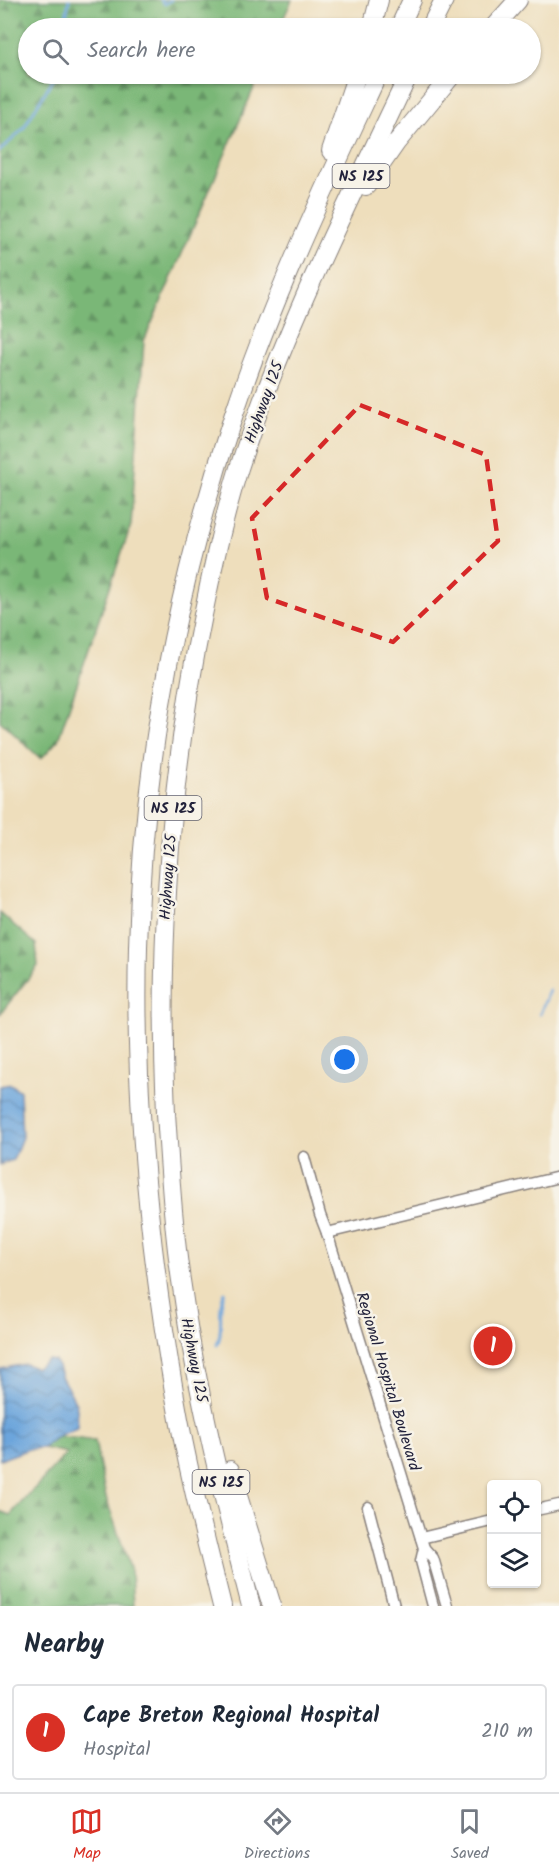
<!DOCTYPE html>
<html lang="en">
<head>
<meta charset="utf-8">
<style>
	:root { --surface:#fff; --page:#f6f6f7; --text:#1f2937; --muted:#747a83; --line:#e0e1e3; --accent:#d93025 }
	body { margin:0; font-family:Kalam,sans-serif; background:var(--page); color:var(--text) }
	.controls { position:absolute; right:18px; bottom:18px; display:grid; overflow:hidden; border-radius:6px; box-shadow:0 2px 4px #0004 }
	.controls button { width:54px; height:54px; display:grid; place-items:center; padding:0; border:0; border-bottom:2px solid var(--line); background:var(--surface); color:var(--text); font:30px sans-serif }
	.you { position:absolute; left:345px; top:1060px; width:21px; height:21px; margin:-15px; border:4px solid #fff; border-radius:50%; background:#1a73e8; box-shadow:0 0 0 9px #1a73e833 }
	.badge { display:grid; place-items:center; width:39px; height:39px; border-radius:50%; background:var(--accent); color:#fff; font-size:20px; font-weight:700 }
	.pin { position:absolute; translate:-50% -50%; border:3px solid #fff; box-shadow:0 2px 6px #0006 }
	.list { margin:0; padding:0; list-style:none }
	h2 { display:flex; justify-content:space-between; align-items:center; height:78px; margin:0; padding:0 24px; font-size:26px }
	h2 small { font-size:20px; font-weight:400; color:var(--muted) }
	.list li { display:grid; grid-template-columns:39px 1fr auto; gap:18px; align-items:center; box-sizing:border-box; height:96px; margin:0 12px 12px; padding:0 12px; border:2px solid var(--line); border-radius:6px }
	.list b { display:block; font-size:22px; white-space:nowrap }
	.list p { margin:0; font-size:20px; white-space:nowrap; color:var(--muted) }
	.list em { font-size:20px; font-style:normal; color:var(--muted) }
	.icon { flex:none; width:33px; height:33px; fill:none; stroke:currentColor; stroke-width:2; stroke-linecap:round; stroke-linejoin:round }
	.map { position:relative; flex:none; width:559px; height:1606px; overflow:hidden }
	.search { position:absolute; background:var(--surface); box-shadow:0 2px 4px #0004; left:18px; right:18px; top:18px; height:66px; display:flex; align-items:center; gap:15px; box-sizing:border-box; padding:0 21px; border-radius:33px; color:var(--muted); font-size:22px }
	.sheet { height:186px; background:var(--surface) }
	nav { display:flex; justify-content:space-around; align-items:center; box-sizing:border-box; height:84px; border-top:2px solid var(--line); background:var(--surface); font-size:16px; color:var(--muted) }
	nav a { display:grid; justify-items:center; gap:3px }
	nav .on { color:var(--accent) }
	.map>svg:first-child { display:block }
	.forest { fill:url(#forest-firs); stroke:#4e6c59; stroke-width:1.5 }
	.water { fill:url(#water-waves); stroke:#47648c; stroke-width:1.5 }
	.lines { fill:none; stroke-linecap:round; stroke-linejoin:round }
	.stream { stroke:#6ca5dc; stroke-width:3 }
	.street-casing { stroke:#88807c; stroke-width:13 }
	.highway-casing { stroke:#88807c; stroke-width:20 }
	.street { stroke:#fff; stroke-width:10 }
	.highway { stroke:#fff; stroke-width:18 }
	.marked { fill:none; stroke:#d62828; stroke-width:4.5; stroke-dasharray:12 8; stroke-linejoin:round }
	.labels { text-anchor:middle; stroke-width:5; stroke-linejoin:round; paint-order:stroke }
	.shield { fill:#f7f3e8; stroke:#62616f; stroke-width:1.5 }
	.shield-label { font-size:15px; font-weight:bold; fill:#22223b }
	.street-label { font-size:16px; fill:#22223b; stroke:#f7f3e8 }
</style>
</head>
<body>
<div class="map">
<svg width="559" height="1606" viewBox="0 0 559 1606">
	<defs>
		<pattern id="forest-firs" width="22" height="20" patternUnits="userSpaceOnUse" patternTransform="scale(1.5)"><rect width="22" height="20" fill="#7ab777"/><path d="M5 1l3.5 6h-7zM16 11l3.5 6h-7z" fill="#649463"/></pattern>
		<pattern id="water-waves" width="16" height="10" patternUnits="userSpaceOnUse" patternTransform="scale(1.5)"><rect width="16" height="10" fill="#6ca5dc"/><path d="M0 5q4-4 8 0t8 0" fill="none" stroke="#5886b4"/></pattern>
	</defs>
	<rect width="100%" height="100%" fill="#f7f3e8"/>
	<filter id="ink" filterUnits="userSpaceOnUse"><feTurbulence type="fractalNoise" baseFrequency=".0167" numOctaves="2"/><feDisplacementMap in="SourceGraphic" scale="12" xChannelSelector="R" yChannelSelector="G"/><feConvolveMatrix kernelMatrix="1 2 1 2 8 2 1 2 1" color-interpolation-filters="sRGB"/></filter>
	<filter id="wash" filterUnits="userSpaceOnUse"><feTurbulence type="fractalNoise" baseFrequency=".008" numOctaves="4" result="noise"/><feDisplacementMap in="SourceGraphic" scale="24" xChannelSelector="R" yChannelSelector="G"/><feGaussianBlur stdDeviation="1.35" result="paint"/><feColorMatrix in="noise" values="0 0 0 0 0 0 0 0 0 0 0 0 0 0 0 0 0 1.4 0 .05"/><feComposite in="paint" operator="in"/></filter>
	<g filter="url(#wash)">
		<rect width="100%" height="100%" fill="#eedebc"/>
		<g class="forest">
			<path d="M0,0h292l-13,28h-251v46h232l-116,267 -13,184 -73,215 -17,19 -41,-38z"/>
			<path d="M0,913l36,31 2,22 -38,48z"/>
			<path d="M58,1436l37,5 11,57 25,73 2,35h-133v-95l10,4 57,-62 -24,-5z"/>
		</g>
		<g class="water">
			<path d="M11,1084l9,7 2,46 -9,23 -13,5v-79z"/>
			<path d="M48,1360l7,1c4,5 4,12 7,17 12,23 17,21 15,50l-19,8 -15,12 -14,1 -29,11v-91l25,-5 11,4z"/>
		</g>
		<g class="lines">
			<g class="stream">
				<path d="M161,0l4,4 6,-4"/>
				<path d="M64,28l5,-28"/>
				<path d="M0,151l23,-22 33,-55"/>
				<path d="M540,1014l9,-23"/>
				<path d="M217,1345c8,-17 -1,-37 8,-53"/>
			</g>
		</g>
	</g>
	<g filter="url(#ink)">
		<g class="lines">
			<defs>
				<g id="street">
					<path d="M304,1157l16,58 7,18"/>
					<path d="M368,1507l26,99"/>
					<path d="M536,1510l23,-5"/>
					<path d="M421,1538l71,-17"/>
					<path d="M424,1548l-3,13 12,45"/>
					<path d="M447,1606l-14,-48 -9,-10 -97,-315 232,-56"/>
				</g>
				<g id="highway">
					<path d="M372,28l7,-28"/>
					<path d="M399,28l13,-28"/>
					<path d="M430,28l14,-28"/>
					<path d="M493,28l25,-28"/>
					<path d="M331,151l26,-77"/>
					<path d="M366,186l30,-43 57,-69"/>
					<path d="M230,1470l42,136"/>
					<path d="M222,1606c-17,-69 -35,-139 -47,-209 -26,-148 -41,-300 -37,-450 4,-180 38,-360 95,-530 39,-118 93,-231 145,-343"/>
					<path d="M251,1606c-27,-105 -54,-212 -69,-319 -9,-58 -12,-116 -16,-174 -8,-169 3,-333 37,-498 10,-50 21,-99 36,-147 44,-137 109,-265 170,-394"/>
				</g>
			</defs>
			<use href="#street" class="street-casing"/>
			<use href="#highway" class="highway-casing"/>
			<use href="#street" class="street"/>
			<use href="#highway" class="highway"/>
		</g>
	</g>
	<path class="marked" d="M360,405l126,50 12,86 -105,101 -126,-44 -15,-80z"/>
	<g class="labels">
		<g class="shield">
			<rect x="332.5" y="164" width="57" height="24" rx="4.5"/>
			<rect x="144.5" y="796" width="57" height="24" rx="4.5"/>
			<rect x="192.5" y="1470" width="57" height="24" rx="4.5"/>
		</g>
		<g class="shield-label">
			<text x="361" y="181">NS 125</text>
			<text x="173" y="813">NS 125</text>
			<text x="221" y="1487">NS 125</text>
		</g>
		<g class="street-label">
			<text transform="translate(263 402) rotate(-70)" y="6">Highway 125</text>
			<text transform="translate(167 877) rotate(-86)" y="6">Highway 125</text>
			<text transform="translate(195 1360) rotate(79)" y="6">Highway 125</text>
			<text transform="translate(389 1381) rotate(73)" y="6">Regional Hospital Boulevard</text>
		</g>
	</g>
</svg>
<div class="controls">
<button><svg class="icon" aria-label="locate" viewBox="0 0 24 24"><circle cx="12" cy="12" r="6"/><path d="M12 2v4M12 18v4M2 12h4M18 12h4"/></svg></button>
<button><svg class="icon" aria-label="layers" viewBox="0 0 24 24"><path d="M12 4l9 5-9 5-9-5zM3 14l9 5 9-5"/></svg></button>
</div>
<div class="you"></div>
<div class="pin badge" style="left:493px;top:1346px">1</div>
<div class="search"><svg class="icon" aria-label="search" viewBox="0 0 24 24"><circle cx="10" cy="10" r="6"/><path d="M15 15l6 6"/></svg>Search here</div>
</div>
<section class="sheet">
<h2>Nearby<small></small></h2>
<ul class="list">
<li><span class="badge">1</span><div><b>Cape Breton Regional Hospital</b><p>Hospital</p></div><em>210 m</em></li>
</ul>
</section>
<nav>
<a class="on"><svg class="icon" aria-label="map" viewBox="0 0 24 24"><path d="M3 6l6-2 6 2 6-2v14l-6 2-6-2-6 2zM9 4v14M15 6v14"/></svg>Map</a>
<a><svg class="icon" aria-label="directions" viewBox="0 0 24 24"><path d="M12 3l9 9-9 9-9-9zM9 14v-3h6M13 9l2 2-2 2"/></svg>Directions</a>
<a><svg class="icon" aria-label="saved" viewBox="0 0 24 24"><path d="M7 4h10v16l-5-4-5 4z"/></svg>Saved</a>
</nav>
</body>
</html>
